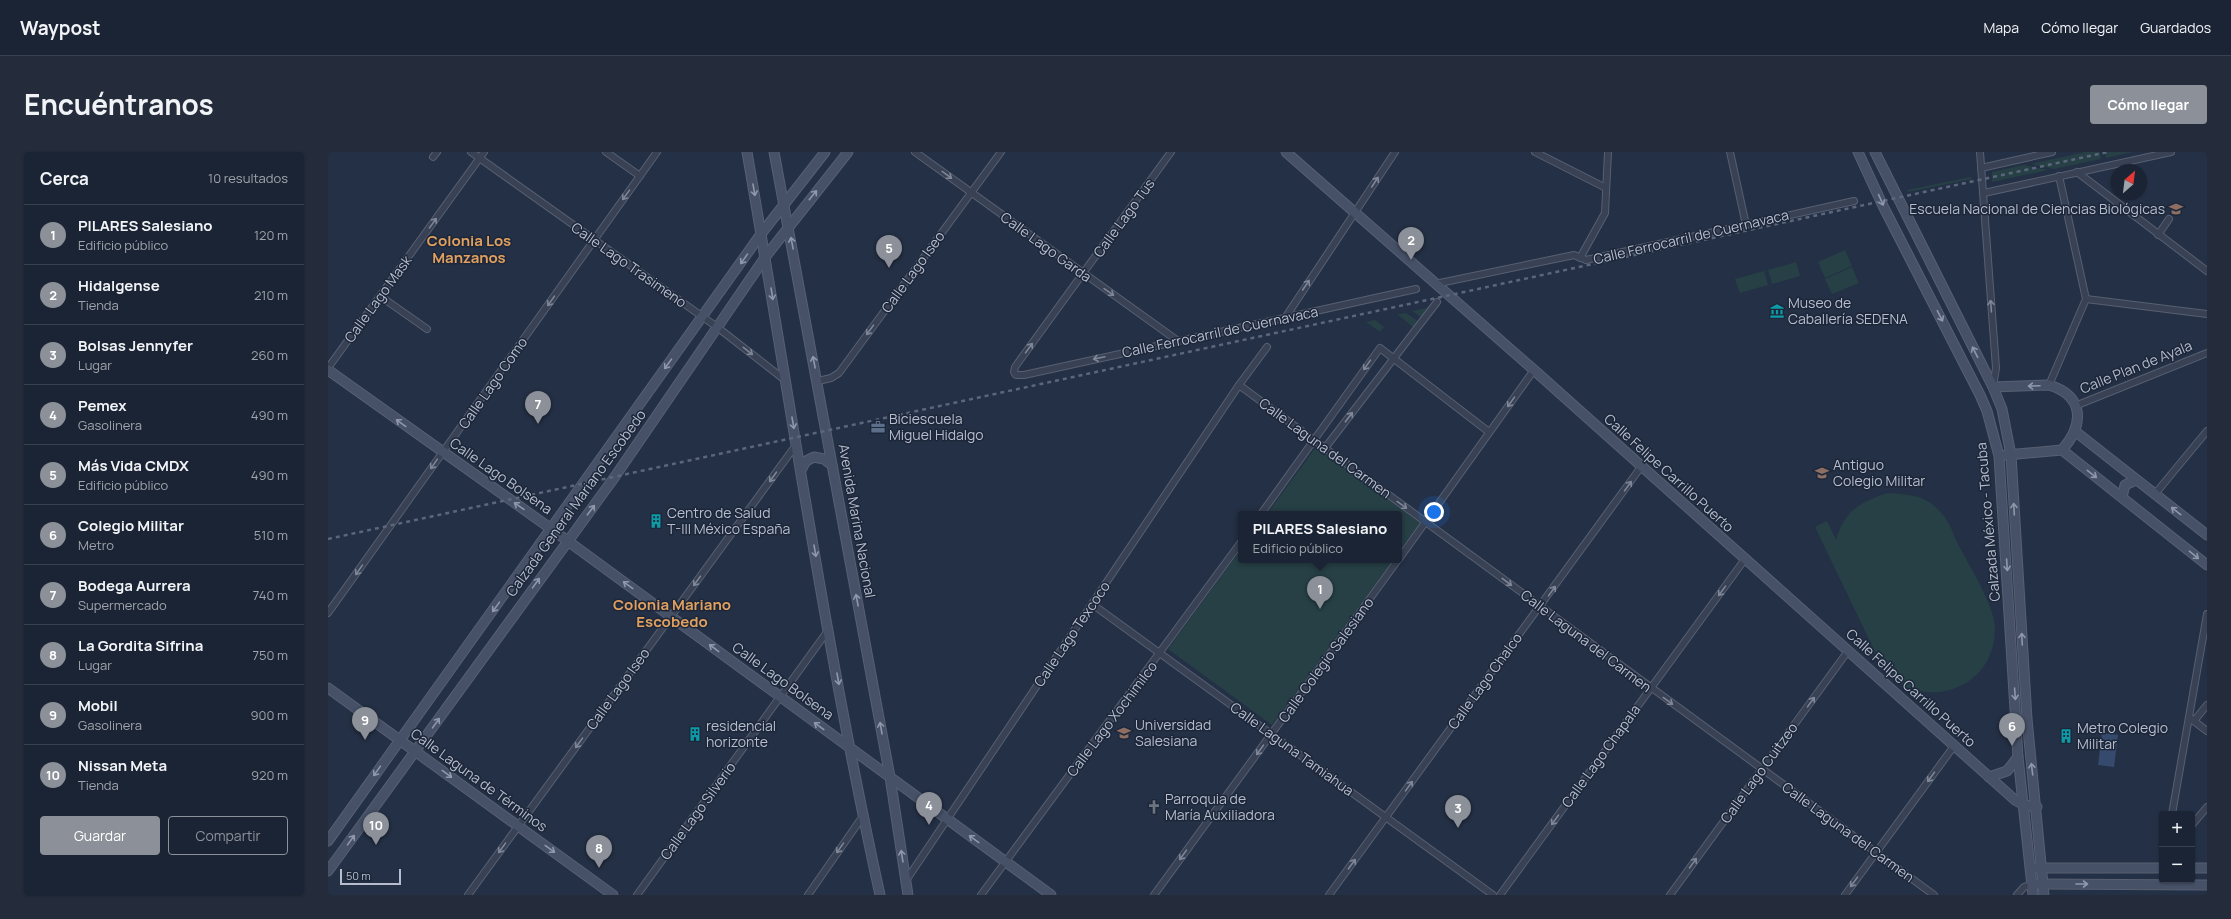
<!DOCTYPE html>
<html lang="es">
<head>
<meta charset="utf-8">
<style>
	:root { --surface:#1b2434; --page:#242c3c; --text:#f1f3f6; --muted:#a0a4ac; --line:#39414f; --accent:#8c9099 }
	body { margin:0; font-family:Manrope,sans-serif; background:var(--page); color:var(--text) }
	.controls { position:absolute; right:12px; bottom:12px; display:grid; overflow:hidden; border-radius:4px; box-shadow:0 1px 3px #0004 }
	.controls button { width:36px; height:36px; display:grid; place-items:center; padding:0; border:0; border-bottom:1px solid var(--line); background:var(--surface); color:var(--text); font:20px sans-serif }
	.compass { position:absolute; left:1783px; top:12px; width:36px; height:36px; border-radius:50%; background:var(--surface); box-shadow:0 1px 3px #0004; rotate:28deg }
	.scale { position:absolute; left:12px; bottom:10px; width:61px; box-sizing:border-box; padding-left:4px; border:2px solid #b6bece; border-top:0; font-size:11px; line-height:14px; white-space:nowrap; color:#b6bece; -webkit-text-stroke:3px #1d273a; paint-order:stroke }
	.you { position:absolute; left:1106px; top:360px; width:14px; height:14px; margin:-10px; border:3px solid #fff; border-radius:50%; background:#1a73e8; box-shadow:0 0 0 6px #1a73e833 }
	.badge { display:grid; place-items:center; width:26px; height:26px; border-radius:50%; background:var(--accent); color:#fff; font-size:13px; font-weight:700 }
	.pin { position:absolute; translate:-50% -33px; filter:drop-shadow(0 1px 2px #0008) }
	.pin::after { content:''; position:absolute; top:21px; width:14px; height:12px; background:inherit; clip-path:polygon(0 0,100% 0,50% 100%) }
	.popup { position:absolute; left:910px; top:359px; width:164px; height:52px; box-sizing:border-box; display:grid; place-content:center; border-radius:4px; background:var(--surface); filter:drop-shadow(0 1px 3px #0005); font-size:13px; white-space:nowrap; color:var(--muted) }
	.popup b { font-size:15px; color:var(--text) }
	.popup::after { content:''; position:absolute; left:50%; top:100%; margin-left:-8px; border:8px solid transparent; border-top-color:var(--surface) }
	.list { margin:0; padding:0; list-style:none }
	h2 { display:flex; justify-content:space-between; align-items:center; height:52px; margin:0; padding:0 16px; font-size:17px }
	h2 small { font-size:13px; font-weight:400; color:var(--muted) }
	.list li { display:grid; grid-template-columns:26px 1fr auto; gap:12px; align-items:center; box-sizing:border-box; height:60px; padding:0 16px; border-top:1px solid var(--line) }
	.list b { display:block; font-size:15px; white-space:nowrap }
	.list p { margin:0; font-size:13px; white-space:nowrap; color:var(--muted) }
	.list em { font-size:13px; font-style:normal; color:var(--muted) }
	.actions { display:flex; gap:8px; padding:12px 16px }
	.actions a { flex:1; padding:9px 0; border:1px solid var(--accent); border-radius:4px; text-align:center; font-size:14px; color:var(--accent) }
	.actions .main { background:var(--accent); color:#fff }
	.map { position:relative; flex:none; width:1879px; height:743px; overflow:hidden; border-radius:4px }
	header { display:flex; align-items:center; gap:24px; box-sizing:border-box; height:56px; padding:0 20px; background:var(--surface); border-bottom:1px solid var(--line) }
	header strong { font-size:19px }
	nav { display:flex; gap:22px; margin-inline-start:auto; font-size:14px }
	.intro { display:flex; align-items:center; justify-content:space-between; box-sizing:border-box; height:96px; padding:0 24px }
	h1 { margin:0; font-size:28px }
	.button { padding:10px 18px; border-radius:4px; background:var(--accent); color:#fff; font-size:14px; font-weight:700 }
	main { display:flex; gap:24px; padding:0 24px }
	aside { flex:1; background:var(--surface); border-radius:4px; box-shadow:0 1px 3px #0004 }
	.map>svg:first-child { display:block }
	.green { fill:#264046 }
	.water { fill:#364a6e }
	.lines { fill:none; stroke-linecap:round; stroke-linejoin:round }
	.street-casing { stroke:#576072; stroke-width:8 }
	.secondary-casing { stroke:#576072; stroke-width:11 }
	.street { stroke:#394254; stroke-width:6 }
	.secondary { stroke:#465168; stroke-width:9 }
	.rail { stroke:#5b667c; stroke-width:2.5; stroke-dasharray:4 4; stroke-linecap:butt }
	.oneway { stroke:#7e8697 }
	.oneway2 { stroke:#8f98aa }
	.labels { text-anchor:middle; stroke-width:3; stroke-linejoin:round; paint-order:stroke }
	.poi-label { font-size:14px; fill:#b6bece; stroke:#1d273a; text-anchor:start }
	.street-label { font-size:14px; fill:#b6bece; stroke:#1d273a }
	.neighbourhood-label { font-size:15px; font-weight:bold; fill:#e1a05f; stroke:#1d273a }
</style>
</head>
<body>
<header>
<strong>Waypost</strong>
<nav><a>Mapa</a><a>Cómo llegar</a><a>Guardados</a></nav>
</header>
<div class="intro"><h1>Encuéntranos</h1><a class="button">Cómo llegar</a></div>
<main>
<aside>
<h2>Cerca<small>10 resultados</small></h2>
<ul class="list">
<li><span class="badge">1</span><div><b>PILARES Salesiano</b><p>Edificio público</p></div><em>120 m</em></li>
<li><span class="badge">2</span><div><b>Hidalgense</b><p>Tienda</p></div><em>210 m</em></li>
<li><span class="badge">3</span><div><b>Bolsas Jennyfer</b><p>Lugar</p></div><em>260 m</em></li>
<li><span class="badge">4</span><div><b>Pemex</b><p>Gasolinera</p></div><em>490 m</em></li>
<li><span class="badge">5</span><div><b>Más Vida CMDX</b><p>Edificio público</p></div><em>490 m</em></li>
<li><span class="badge">6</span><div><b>Colegio Militar</b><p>Metro</p></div><em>510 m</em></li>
<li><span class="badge">7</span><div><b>Bodega Aurrera</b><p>Supermercado</p></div><em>740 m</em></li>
<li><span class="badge">8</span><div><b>La Gordita Sifrina</b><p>Lugar</p></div><em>750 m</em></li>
<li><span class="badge">9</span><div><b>Mobil</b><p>Gasolinera</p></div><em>900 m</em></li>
<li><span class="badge">10</span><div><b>Nissan Meta</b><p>Tienda</p></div><em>920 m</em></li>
</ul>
<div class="actions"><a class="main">Guardar</a><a>Compartir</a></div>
</aside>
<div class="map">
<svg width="1879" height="743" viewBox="0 0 1879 743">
	<rect width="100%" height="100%" fill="#243045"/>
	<g class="green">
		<path d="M1757,0h15l1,7 -47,10 -23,-5z"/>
		<path d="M1777,0h28l-27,6z"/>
		<path d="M1696,13l24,5 -56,12v-10z"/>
		<path d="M1643,25l1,2 -64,13 -1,-2z"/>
		<path d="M1517,98l7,16 -27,12 -7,-16z"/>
		<path d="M1468,110l4,14 -28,8 -4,-14z"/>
		<path d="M1524,115l7,16 -27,11 -7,-15z"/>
		<path d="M1436,119l4,14 -28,8 -5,-14z"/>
		<path d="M1103,155l-9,11 -10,-7z"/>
		<path d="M1078,161l13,9 -5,6 -17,-14z"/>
		<path d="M1047,168l9,7 -4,5 -14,-10z"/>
		<path d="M988,295l104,76 -21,28v-37h-132z"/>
		<path d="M1560,341c14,1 28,1 41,9 5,3 12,10 15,14 7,9 10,21 15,30 12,23 29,49 35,74 1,6 1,16 0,21 -7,41 -50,62 -88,46 -12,-5 -20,-16 -27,-27l-64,-133 12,-6 9,19c8,-29 24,-38 52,-47z"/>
		<path d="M913,397v11h152l-121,165 -104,-76z"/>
	</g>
	<path class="water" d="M1774,581l16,2 -4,32 -16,-2z"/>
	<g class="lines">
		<defs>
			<g id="street">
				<path d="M143,0l246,175 68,53"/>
				<path d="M278,0l34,24"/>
				<path d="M587,0l263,189"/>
				<path d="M843,0l-156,215 -1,5 2,3h8l392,-86"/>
				<path d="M1207,0l71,36"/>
				<path d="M1402,0l16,73"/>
				<path d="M1652,0l16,216 -3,19"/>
				<path d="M105,5l4,-5"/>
				<path d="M1653,16l71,-16"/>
				<path d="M1749,20l130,99"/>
				<path d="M1656,41l187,-41"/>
				<path d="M1830,83l11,-16"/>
				<path d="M1252,106l25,-45 3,-61"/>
				<path d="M1107,132l139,-29 12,5 268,-59"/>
				<path d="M52,144l47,33"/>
				<path d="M1758,147l121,15"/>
				<path d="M957,166l110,-166"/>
				<path d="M0,216l156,-216"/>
				<path d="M490,229l13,-3 8,-5 162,-221"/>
				<path d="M911,233l695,510"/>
				<path d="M1721,233l37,-86 -27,-123"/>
				<path d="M1747,254l132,-53"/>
				<path d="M997,296l112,-146"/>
				<path d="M1827,342l52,-63"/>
				<path d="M933,362l119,-166 109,84"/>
				<path d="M1071,407l135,-189"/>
				<path d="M764,452l401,291"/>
				<path d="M0,461l329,-461"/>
				<path d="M1862,566l17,13"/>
				<path d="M1866,569l13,-16"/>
				<path d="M1844,662l35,-200"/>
				<path d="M1864,673l15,-18"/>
				<path d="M577,730l334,-497 28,-38"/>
				<path d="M140,743l328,-450"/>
				<path d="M309,743l192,-266"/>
				<path d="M480,743l55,-79"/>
				<path d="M653,743l260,-353"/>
				<path d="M826,743l244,-335"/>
				<path d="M1001,743l312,-428"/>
				<path d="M1172,743l245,-336"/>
				<path d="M1342,743l178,-244"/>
				<path d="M1517,743l109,-149"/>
				<path d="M1689,743l7,-8 8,-3"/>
			</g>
			<g id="secondary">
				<path d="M419,0c43,248 79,497 133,743"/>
				<path d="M446,0l116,625 18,118"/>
				<path d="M958,0l248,218 481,430 9,5 13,2"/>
				<path d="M1530,0l25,54 97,189 7,16 12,45 19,301 15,138"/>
				<path d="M1547,0l118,235 9,22 9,46 16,264 17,176"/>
				<path d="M0,218l222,158 501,367"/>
				<path d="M1665,235l56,-2c36,11 35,40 13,65l-56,5"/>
				<path d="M1748,280l131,103"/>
				<path d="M1734,298l145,115"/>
				<path d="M473,318l5,-9 8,-4 10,2 8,6"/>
				<path d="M1794,345l3,-12 11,-5"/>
				<path d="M0,536l285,207"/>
				<path d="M1661,625l18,-6 11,-14"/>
				<path d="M0,689l433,-607 64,-82"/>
				<path d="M1707,716h127"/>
				<path d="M1864,716h15"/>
				<path d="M0,719l286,-393 152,-222 82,-104"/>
				<path d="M1710,732l169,1"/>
			</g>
		</defs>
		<use href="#street" class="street-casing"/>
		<use href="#secondary" class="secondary-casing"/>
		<use href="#street" class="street"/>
		<use href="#secondary" class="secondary"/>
		<path class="rail" d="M0,387l1780,-387"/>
	</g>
	<defs><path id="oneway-shaft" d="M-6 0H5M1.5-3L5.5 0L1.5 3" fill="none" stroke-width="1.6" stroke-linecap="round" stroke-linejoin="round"/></defs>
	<g class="oneway">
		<use href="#oneway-shaft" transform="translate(619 23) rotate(36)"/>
		<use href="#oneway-shaft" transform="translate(1047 30) rotate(-57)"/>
		<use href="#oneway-shaft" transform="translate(298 43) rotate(126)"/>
		<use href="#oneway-shaft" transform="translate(105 71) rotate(-54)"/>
		<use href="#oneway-shaft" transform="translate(978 133) rotate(-56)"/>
		<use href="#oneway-shaft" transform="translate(781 140) rotate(35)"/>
		<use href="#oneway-shaft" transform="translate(223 149) rotate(125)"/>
		<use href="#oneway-shaft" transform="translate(1663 154) rotate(-94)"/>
		<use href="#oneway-shaft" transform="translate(542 178) rotate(126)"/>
		<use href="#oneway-shaft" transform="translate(701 196) rotate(-54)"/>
		<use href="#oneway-shaft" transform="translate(420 199) rotate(38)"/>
		<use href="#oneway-shaft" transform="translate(771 206) rotate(168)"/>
		<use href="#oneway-shaft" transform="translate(1039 213) rotate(125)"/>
		<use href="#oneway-shaft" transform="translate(1183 250) rotate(126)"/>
		<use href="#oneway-shaft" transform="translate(1021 265) rotate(-53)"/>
		<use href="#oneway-shaft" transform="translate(106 312) rotate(125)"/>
		<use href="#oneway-shaft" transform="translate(445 325) rotate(126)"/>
		<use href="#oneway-shaft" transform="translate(1300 334) rotate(-54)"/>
		<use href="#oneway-shaft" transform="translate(1074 353) rotate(36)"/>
		<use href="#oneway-shaft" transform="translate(31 418) rotate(125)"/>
		<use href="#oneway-shaft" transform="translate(369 429) rotate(126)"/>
		<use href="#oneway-shaft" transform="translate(1179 430) rotate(37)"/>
		<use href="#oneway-shaft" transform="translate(1224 439) rotate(-54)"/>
		<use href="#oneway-shaft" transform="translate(1394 439) rotate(126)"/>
		<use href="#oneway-shaft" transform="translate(1340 549) rotate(36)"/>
		<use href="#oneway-shaft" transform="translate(1483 550) rotate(-54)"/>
		<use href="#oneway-shaft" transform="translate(251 591) rotate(126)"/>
		<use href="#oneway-shaft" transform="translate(932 598) rotate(126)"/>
		<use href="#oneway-shaft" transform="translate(1603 625) rotate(126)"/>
		<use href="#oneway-shaft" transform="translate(1081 634) rotate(-54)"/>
		<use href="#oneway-shaft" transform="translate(1227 668) rotate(126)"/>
		<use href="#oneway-shaft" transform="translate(174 696) rotate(126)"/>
		<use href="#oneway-shaft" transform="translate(512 696) rotate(125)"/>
		<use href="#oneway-shaft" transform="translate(855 703) rotate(126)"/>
		<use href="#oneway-shaft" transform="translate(1365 711) rotate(-54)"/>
		<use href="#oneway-shaft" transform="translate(1024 712) rotate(-53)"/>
		<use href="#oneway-shaft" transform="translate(1526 730) rotate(126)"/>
	</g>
	<g class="oneway2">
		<use href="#oneway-shaft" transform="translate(426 38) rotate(80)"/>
		<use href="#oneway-shaft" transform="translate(485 43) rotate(-51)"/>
		<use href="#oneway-shaft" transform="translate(1553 48) rotate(66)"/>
		<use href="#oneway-shaft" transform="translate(464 91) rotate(-101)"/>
		<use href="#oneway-shaft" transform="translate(416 107) rotate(125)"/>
		<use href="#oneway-shaft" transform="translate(444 142) rotate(81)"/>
		<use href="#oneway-shaft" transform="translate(1612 164) rotate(63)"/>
		<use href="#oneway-shaft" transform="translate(1647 200) rotate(-117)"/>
		<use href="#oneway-shaft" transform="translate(486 210) rotate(-101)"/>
		<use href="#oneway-shaft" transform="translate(340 212) rotate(126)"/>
		<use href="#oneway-shaft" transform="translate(1706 234) rotate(178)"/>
		<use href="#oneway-shaft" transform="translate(73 271) rotate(-144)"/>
		<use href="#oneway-shaft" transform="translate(465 271) rotate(80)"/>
		<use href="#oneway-shaft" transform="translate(1764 322) rotate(38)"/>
		<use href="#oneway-shaft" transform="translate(191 354) rotate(-145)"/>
		<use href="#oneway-shaft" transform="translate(1686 357) rotate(-93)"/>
		<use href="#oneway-shaft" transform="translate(263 358) rotate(-53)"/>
		<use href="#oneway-shaft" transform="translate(1848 359) rotate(-142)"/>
		<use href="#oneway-shaft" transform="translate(487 399) rotate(80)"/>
		<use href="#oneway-shaft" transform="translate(1866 403) rotate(39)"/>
		<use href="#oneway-shaft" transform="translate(1679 413) rotate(86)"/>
		<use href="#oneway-shaft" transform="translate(208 431) rotate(-54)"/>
		<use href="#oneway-shaft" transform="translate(300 433) rotate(-144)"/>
		<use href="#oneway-shaft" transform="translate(529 448) rotate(-101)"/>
		<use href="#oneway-shaft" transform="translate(168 455) rotate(126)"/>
		<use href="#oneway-shaft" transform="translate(1694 487) rotate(-93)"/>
		<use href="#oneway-shaft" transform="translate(386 496) rotate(-143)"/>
		<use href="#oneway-shaft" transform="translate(510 527) rotate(80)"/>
		<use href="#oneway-shaft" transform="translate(1687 542) rotate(86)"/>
		<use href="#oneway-shaft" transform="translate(108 571) rotate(-54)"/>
		<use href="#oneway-shaft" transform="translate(491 574) rotate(-144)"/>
		<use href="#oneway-shaft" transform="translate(553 576) rotate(-100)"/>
		<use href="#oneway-shaft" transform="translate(1704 617) rotate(-97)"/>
		<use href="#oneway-shaft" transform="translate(49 619) rotate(125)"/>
		<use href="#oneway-shaft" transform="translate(119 622) rotate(36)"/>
		<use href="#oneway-shaft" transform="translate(646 687) rotate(-144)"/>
		<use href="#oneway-shaft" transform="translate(23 688) rotate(-54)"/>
		<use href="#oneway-shaft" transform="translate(222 697) rotate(36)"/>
		<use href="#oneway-shaft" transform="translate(574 704) rotate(-99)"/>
		<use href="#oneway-shaft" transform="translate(1754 732)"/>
	</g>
	<defs>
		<symbol id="university-bare" viewBox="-9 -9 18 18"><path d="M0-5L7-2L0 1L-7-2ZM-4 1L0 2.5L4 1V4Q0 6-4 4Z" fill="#8d6e63" stroke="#1d273a" stroke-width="2.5" paint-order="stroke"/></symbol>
		<symbol id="museum-bare" viewBox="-9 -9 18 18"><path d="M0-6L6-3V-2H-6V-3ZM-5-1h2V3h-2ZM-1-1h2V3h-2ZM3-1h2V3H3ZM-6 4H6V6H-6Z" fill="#0f9aa8" stroke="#1d273a" stroke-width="2.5" paint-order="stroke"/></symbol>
		<symbol id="office-bare" viewBox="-9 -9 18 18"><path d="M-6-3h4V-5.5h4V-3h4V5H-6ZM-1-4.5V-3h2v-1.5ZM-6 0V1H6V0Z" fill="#5c6f8a" stroke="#1d273a" stroke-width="2.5" paint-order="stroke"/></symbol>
		<symbol id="building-bare" viewBox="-9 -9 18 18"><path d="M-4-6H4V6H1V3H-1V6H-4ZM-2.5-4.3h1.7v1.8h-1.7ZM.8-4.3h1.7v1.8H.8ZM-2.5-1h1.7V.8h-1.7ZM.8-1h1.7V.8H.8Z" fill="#0f9aa8" stroke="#1d273a" stroke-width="2.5" paint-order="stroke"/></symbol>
		<symbol id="church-bare" viewBox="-9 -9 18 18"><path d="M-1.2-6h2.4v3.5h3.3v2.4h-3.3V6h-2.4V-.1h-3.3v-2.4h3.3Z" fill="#6b7280" stroke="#1d273a" stroke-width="2.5" paint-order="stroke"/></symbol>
	</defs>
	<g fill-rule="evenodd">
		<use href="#university-bare" x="1838" y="47" width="20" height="20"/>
		<use href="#museum-bare" x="1439" y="149" width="20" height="20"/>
		<use href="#office-bare" x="540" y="265" width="20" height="20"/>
		<use href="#university-bare" x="1484" y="311" width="20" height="20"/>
		<use href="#building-bare" x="318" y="359" width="20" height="20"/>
		<use href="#university-bare" x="786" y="571" width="20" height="20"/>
		<use href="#building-bare" x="357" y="572" width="20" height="20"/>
		<use href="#building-bare" x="1728" y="574" width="20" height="20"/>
		<use href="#church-bare" x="816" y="645" width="20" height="20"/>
	</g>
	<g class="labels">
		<g class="poi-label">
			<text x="1837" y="62" text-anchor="end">Escuela Nacional de Ciencias Biológicas</text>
			<text x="1460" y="156">Museo de<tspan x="1460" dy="16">Caballería SEDENA</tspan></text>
			<text x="561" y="272">Biciescuela<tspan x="561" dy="16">Miguel Hidalgo</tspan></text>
			<text x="1505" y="318">Antiguo<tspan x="1505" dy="16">Colegio Militar</tspan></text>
			<text x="339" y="366">Centro de Salud<tspan x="339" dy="16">T-III México España</tspan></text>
			<text x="807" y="578">Universidad<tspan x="807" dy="16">Salesiana</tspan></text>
			<text x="378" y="579">residencial<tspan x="378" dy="16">horizonte</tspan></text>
			<text x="1749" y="581">Metro Colegio<tspan x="1749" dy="16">Militar</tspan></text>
			<text x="837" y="652">Parroquia de<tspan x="837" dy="16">María Auxiliadora</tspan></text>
		</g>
		<g class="street-label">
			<text transform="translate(796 66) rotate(-54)" y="5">Calle Lago Tus</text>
			<text transform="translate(1363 85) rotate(-13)" y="5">Calle Ferrocarril de Cuernavaca</text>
			<text transform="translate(718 95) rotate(36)" y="5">Calle Lago Garda</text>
			<text transform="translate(301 113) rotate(35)" y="5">Calle Lago Trasimeno</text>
			<text transform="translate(585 120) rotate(-54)" y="5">Calle Lago Iseo</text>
			<text transform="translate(50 147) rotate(-54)" y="5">Calle Lago Mask</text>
			<text transform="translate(892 180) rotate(-12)" y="5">Calle Ferrocarril de Cuernavaca</text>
			<text transform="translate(1808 215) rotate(-22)" y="5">Calle Plan de Ayala</text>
			<text transform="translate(165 231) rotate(-55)" y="5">Calle Lago Como</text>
			<text transform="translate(997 296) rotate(36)" y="5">Calle Laguna del Carmen</text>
			<text transform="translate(1341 321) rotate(42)" y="5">Calle Felipe Carrillo Puerto</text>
			<text transform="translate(173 324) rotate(35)" y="5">Calle Lago Bolsena</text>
			<text transform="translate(248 351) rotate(-54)" y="5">Calzada General Mariano Escobedo</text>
			<text transform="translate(529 369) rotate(80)" y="5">Avenida Marina Nacional</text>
			<text transform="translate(1660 370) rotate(-95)" y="5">Calzada México - Tacuba</text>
			<text transform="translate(744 482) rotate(-56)" y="5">Calle Lago Texcoco</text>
			<text transform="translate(1258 489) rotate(37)" y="5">Calle Laguna del Carmen</text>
			<text transform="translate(998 508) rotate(-54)" y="5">Calle Colegio Salesiano</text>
			<text transform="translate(455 529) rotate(36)" y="5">Calle Lago Bolsena</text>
			<text transform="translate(1157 529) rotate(-54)" y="5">Calle Lago Chalco</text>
			<text transform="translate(1583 536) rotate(42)" y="5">Calle Felipe Carrillo Puerto</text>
			<text transform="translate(290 537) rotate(-54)" y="5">Calle Lago Iseo</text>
			<text transform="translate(784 567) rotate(-53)" y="5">Calle Lago Xochimilco</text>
			<text transform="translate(964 597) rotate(36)" y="5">Calle Laguna Tamiahua</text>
			<text transform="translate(1273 604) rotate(-54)" y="5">Calle Lago Chapala</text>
			<text transform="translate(1431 621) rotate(-54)" y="5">Calle Lago Cuitzeo</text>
			<text transform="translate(151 628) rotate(36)" y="5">Calle Laguna de Términos</text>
			<text transform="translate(370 659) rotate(-54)" y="5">Calle Lago Silverio</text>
			<text transform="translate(1520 680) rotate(36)" y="5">Calle Laguna del Carmen</text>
		</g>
		<g class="neighbourhood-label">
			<text x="141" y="94">Colonia Los<tspan x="141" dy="17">Manzanos</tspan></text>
			<text x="344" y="458">Colonia Mariano<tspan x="344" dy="17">Escobedo</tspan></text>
		</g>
	</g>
</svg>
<div class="controls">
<button>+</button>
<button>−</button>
</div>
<svg class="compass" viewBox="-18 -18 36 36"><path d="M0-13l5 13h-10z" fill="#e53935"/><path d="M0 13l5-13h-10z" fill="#a0a4ac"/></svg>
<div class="scale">50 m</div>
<div class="you"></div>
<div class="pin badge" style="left:992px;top:457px">1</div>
<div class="popup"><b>PILARES Salesiano</b>Edificio público</div>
<div class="pin badge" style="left:1083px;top:108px">2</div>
<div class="pin badge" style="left:1130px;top:676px">3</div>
<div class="pin badge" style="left:601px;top:673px">4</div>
<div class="pin badge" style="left:561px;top:116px">5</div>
<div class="pin badge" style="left:1684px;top:594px">6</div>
<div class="pin badge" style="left:210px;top:272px">7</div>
<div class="pin badge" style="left:271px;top:716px">8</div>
<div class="pin badge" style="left:37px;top:588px">9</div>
<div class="pin badge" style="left:48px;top:693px">10</div>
</div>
</main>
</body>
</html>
